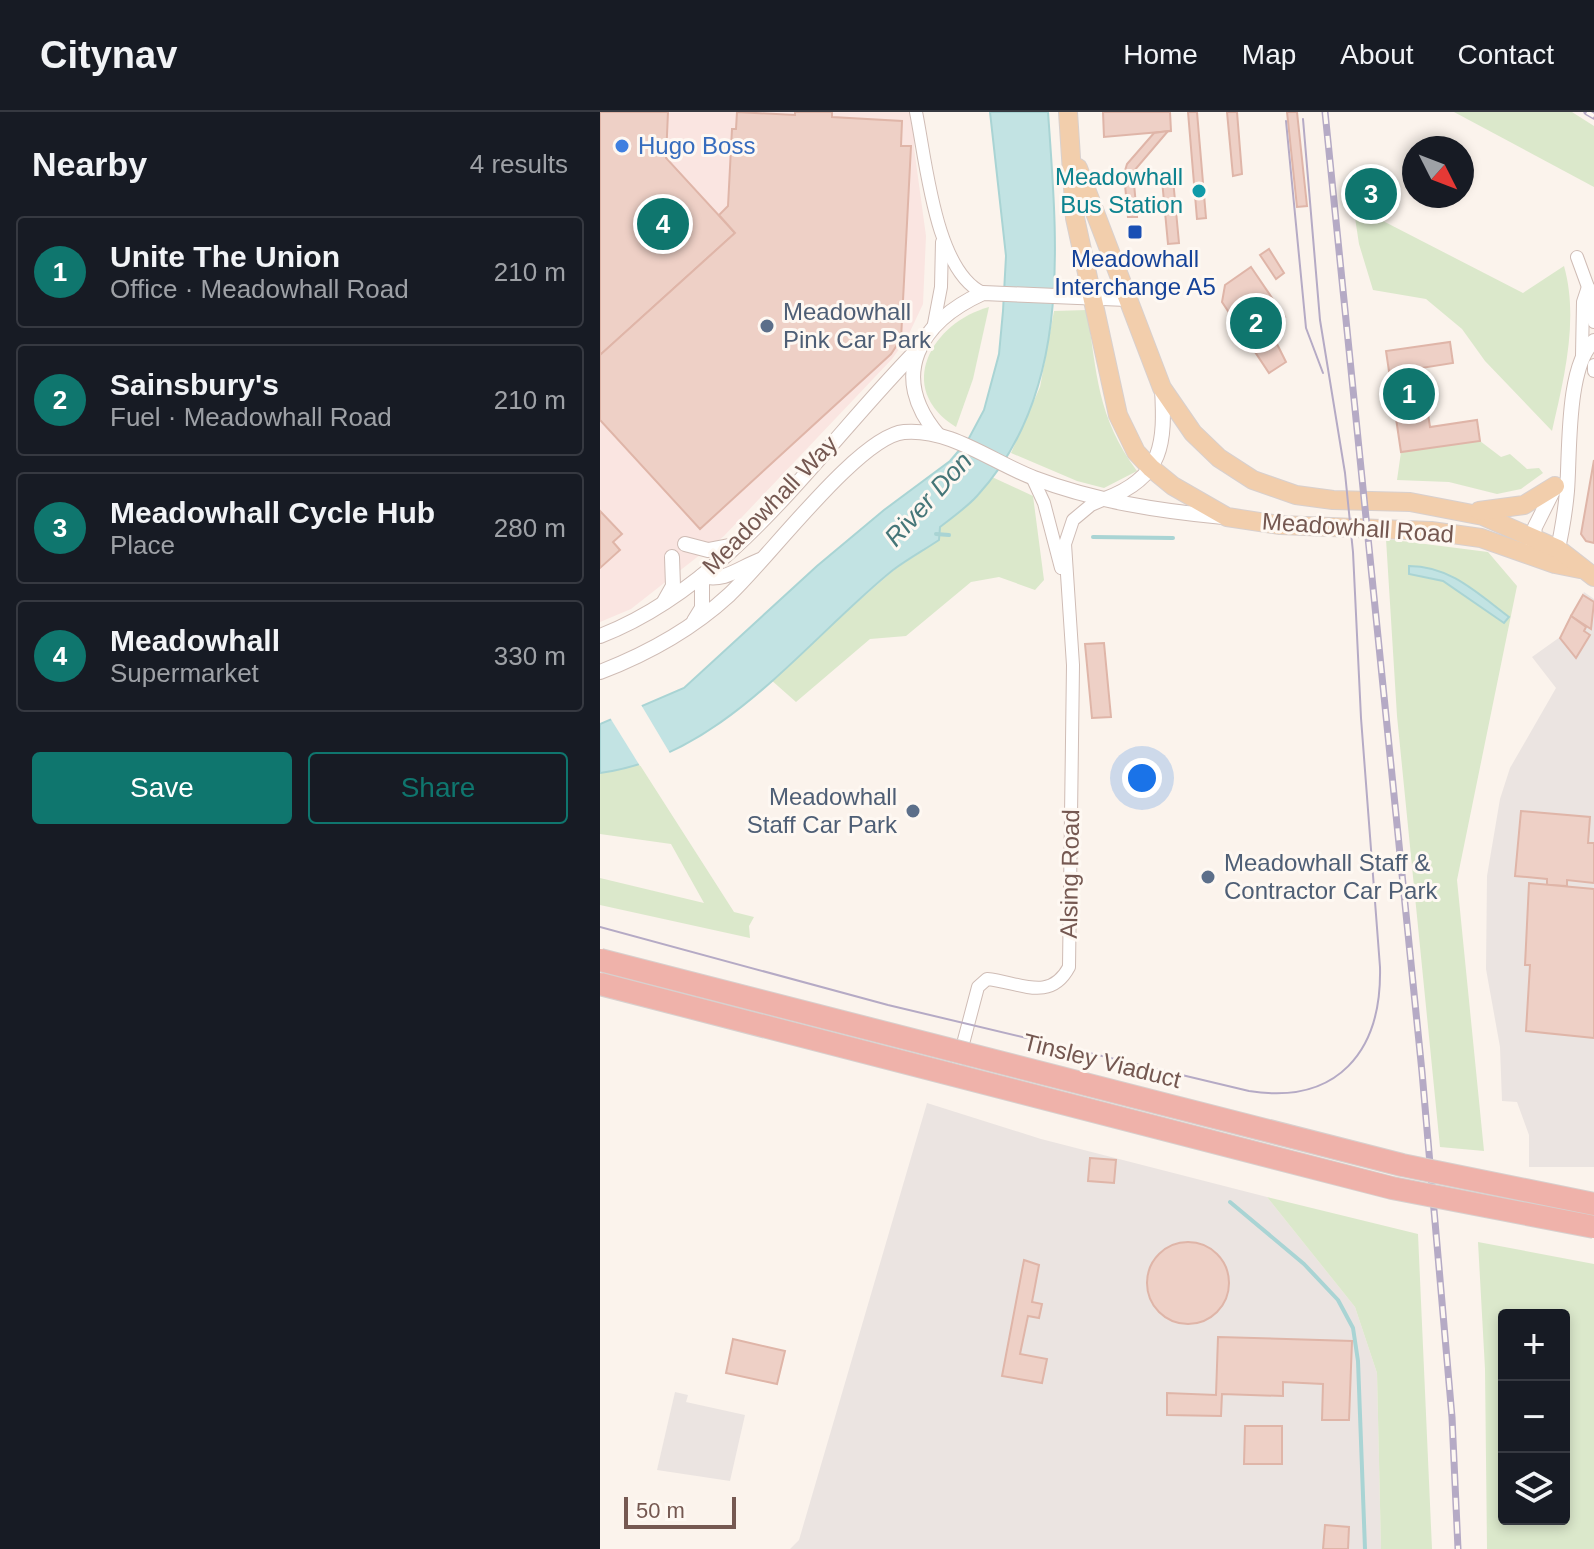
<!DOCTYPE html>
<html lang="en">
<head>
<meta charset="utf-8">
<style>
	:root { --surface:#171b24; --page:#242831; --text:#f1f3f6; --muted:#9ea1a6; --line:#363941; --accent:#0f766e }
	body { margin:0; font-family:Arial,sans-serif; background:var(--page); color:var(--text) }
	.controls { position:absolute; right:24px; bottom:24px; display:grid; overflow:hidden; border-radius:8px; box-shadow:0 4px 12px #0003 }
	.controls button { width:72px; height:72px; display:grid; place-items:center; padding:0; border:0; border-bottom:2px solid var(--line); background:var(--surface); color:var(--text); font:40px sans-serif }
	.compass { position:absolute; left:802px; top:24px; width:72px; height:72px; border-radius:50%; background:var(--surface); box-shadow:0 4px 12px #0003; rotate:132deg }
	.scale { position:absolute; left:24px; bottom:20px; width:112px; box-sizing:border-box; padding-left:8px; border:4px solid #755851; border-top:0; font-size:22px; line-height:28px; white-space:nowrap; color:#755851; -webkit-text-stroke:6px #fef8f2; paint-order:stroke }
	.you { position:absolute; left:542px; top:666px; width:28px; height:28px; margin:-20px; border:6px solid #fff; border-radius:50%; background:#1a73e8; box-shadow:0 0 0 12px #1a73e833 }
	.badge { display:grid; place-items:center; width:52px; height:52px; border-radius:50%; background:var(--accent); color:#fff; font-size:26px; font-weight:700 }
	.pin { position:absolute; translate:-50% -50%; border:4px solid #fff; box-shadow:0 2px 8px #0006 }
	.list { margin:0; padding:0; list-style:none }
	h2 { display:flex; justify-content:space-between; align-items:center; height:104px; margin:0; padding:0 32px; font-size:34px }
	h2 small { font-size:26px; font-weight:400; color:var(--muted) }
	.list li { display:grid; grid-template-columns:52px 1fr auto; gap:24px; align-items:center; box-sizing:border-box; height:112px; margin:0 16px 16px; padding:0 16px; border:2px solid var(--line); border-radius:8px }
	.list b { display:block; font-size:30px; white-space:nowrap }
	.list p { margin:0; font-size:26px; white-space:nowrap; color:var(--muted) }
	.list em { font-size:26px; font-style:normal; color:var(--muted) }
	.actions { display:flex; gap:16px; padding:24px 32px }
	.actions a { flex:1; padding:18px 0; border:2px solid var(--accent); border-radius:8px; text-align:center; font-size:28px; color:var(--accent) }
	.actions .main { background:var(--accent); color:#fff }
	.icon { flex:none; width:44px; height:44px; fill:none; stroke:currentColor; stroke-width:2; stroke-linecap:round; stroke-linejoin:round }
	.map { position:relative; flex:none; width:994px; height:1437px; overflow:hidden }
	header { display:flex; align-items:center; gap:48px; box-sizing:border-box; height:112px; padding:0 40px; background:var(--surface); border-bottom:2px solid var(--line) }
	header strong { font-size:38px }
	nav { display:flex; gap:44px; margin-inline-start:auto; font-size:28px }
	main { display:flex }
	aside { flex:1; background:var(--surface) }
	.map>svg:first-child { display:block }
	.commercial { fill:#fae5e1 }
	.industrial { fill:#ebe4e1 }
	.green { fill:#dbe8cb; fill-rule:evenodd }
	.water { fill:#c2e3e3; stroke:#a9d4d4; stroke-width:2 }
	.pier { fill:#fbf3ec }
	.lines { fill:none; stroke-linecap:round; stroke-linejoin:round }
	.stream { stroke:#a9d4d4; stroke-width:4 }
	.building { fill:#eed0c6; stroke:#dfb5a8; stroke-width:2 }
	.minor-casing { stroke:#cfbcb5; stroke-width:14 }
	.tertiary-casing { stroke:#cfbcb5; stroke-width:16 }
	.primary-casing { stroke:#d8d0ce; stroke-width:20 }
	.minor { stroke:#fff; stroke-width:12 }
	.tertiary { stroke:#fff; stroke-width:14 }
	.primary { stroke:#f2ceac; stroke-width:18 }
	.tram { stroke:#b5aac5; stroke-width:2 }
	.rail-casing { stroke:#b5aac5; stroke-width:7 }
	.rail { stroke:#fef8f2; stroke-width:4; stroke-dasharray:12; stroke-linecap:butt }
	.motorway-bridge-casing { stroke:#d8d0ce; stroke-width:24; stroke-linecap:butt }
	.motorway-bridge { stroke:#efb2aa; stroke-width:22 }
	.shop-dot { fill:#3f7fe0; stroke:#fef8f2; stroke-width:3 }
	.culture-dot { fill:#0f9aa8; stroke:#fef8f2; stroke-width:3 }
	.transit-dot { fill:#1a4fb4; stroke:#fef8f2; stroke-width:3 }
	.service-dot { fill:#5c6f8a; stroke:#fef8f2; stroke-width:3 }
	.labels { text-anchor:middle; stroke-width:6; stroke-linejoin:round; paint-order:stroke }
	.shop-label { font-size:24px; fill:#366cbe; stroke:#fef8f2; text-anchor:start }
	.culture-label { font-size:24px; fill:#0d838f; stroke:#fef8f2; text-anchor:end }
	.transit-label { font-size:24px; fill:#164399; stroke:#fef8f2 }
	.service-label { font-size:24px; fill:#4e5e75; stroke:#fef8f2; text-anchor:start }
	.street-label { font-size:24px; fill:#755851; stroke:#fef8f2 }
	.water-label { font-size:26px; font-style:italic; fill:#457678; stroke:#fef8f2 }
</style>
</head>
<body>
<header>
<strong>Citynav</strong>
<nav><a>Home</a><a>Map</a><a>About</a><a>Contact</a></nav>
</header>
<main>
<aside>
<h2>Nearby<small>4 results</small></h2>
<ul class="list">
<li><span class="badge">1</span><div><b>Unite The Union</b><p>Office · Meadowhall Road</p></div><em>210 m</em></li>
<li><span class="badge">2</span><div><b>Sainsbury's</b><p>Fuel · Meadowhall Road</p></div><em>210 m</em></li>
<li><span class="badge">3</span><div><b>Meadowhall Cycle Hub</b><p>Place</p></div><em>280 m</em></li>
<li><span class="badge">4</span><div><b>Meadowhall</b><p>Supermarket</p></div><em>330 m</em></li>
</ul>
<div class="actions"><a class="main">Save</a><a>Share</a></div>
</aside>
<div class="map">
<svg width="994" height="1437" viewBox="0 0 994 1437">
	<rect width="100%" height="100%" fill="#fbf3ec"/>
	<path class="commercial" d="M0,0h317l-3,36 12,88 -3,68 -16,34 -15,21 -168,177 -93,73 -31,13z"/>
	<g class="industrial">
		<path d="M984,480l10,7v568h-65v-32l-12,-33 -15,-1 -2,-54 -14,-78 1,-93 13,-77 10,-31 46,-80 -24,-31 28,-20z"/>
		<path d="M327,991l114,36 226,58 88,110 22,66 4,176h-591l9,-9z"/>
		<path d="M75,1280l13,3 -2,7 59,13 -15,66 -73,-11z"/>
	</g>
	<g class="green">
		<path d="M854,0h118l22,14v61z"/>
		<path d="M752,86l33,24 138,71 41,-27c15,53 0,113 -12,165l-67,-70 -23,-32 -36,-30 -53,-9 -14,-46z"/>
		<path d="M389,195l-16,72 -17,48c-63,-39 -23,-105 33,-120z"/>
		<path d="M487,198c10,64 10,107 50,161l-33,17 -27,-7 -66,-28 29,-66 14,-76z"/>
		<path d="M880,329l21,16 9,-3 17,15 12,-1 4,5 -22,16 -24,5 -48,-12 -52,-2 4,-28z"/>
		<path d="M392,365l41,19 11,84 -9,10 -36,-13 -28,5 -65,54 -36,3 -74,63 -26,-23 125,-110 44,-29 1,-13 37,-30z"/>
		<path d="M786,427l102,13 29,34 -60,294 27,271 -44,-4 -43,-431z"/>
		<path d="M38,650l96,150 20,5 -5,9 1,12 -150,-33v-27l104,25 -33,-59 -71,-10v-61z"/>
		<path d="M667,1085l151,37 14,315h-51l-4,-176 -22,-66z"/>
		<path d="M878,1130l116,22v285h-107l-2,-180zM904,1203h60v204h-60z"/>
	</g>
	<g class="water">
		<path d="M390,0h58c9,129 25,280 -71,384 -10,11 -24,21 -37,31l-1,13c-15,10 -31,19 -46,30 -89,72 -171,187 -293,203v-49l84,-36 133,-122 67,-56 66,-49 18,-21 16,-30 15,-56 4,-43 3,-55z"/>
		<path d="M809,454c41,0 68,27 100,51l-5,6 -61,-42 -34,-7z"/>
	</g>
	<path class="pier" d="M40,591l31,52 -31,11 -31,-50z"/>
	<g class="lines">
		<g class="stream">
			<path d="M336,422l13,1"/>
			<path d="M493,425l80,1"/>
			<path d="M630,1090l74,62 34,36 15,28 5,33 7,188"/>
		</g>
	</g>
	<g class="building">
		<path d="M0,0h68l-2,46 69,75 -135,122z"/>
		<path d="M137,0l58,3v-3h37v5l70,4 -1,25h10l-10,193 -10,15 -191,175 -100,-109v-65l135,-122 -16,-18 9,-9 4,-77h4z"/>
		<path d="M570,0l1,19 -67,6 -1,-25z"/>
		<path d="M588,0h9l9,106 -9,1z"/>
		<path d="M627,0h10l5,62 -9,2z"/>
		<path d="M687,0h10l10,94 -10,1z"/>
		<path d="M568,19l-35,41 4,45h-9l-4,-43 3,-10 27,-31z"/>
		<path d="M573,67l6,64 -11,1 -6,-64z"/>
		<path d="M765,70l20,16 -7,8 -20,-16z"/>
		<path d="M669,137l15,24 -8,6 -16,-24z"/>
		<path d="M651,155l34,50 -16,11 17,34 -17,11 -47,-71 3,-17z"/>
		<path d="M850,230l3,21 -32,5 9,59 47,-7 3,21 -79,11 -15,-101z"/>
		<path d="M994,348v83l-8,-2 -5,-7z"/>
		<path d="M0,399l22,23 -9,8 7,8 -20,18z"/>
		<path d="M983,483l11,7 -3,27 -20,-13z"/>
		<path d="M971,504l15,11 -2,4 6,4 -14,23 -16,-20z"/>
		<path d="M504,531l7,74 -19,1 -7,-74z"/>
		<path d="M921,699l69,6 -2,26h6v40l-27,-3v6l-20,-1v-6l-32,-3z"/>
		<path d="M929,771l65,6v149l-68,-7 4,-66h-5z"/>
		<path d="M490,1046l26,2 -2,23 -26,-2z"/>
		<circle cx="588" cy="1171" r="41"/>
		<path d="M424,1148l15,5 -7,37 10,2 -3,14 -11,-2 -8,38 27,5 -5,24 -40,-7z"/>
		<path d="M618,1225l134,4 -3,79h-27l1,-36 -40,-2v14l-61,-2 -1,22 -54,-1v-22l49,2z"/>
		<path d="M133,1227l52,12 -8,33 -51,-11z"/>
		<path d="M645,1314h37v38h-38z"/>
		<path d="M725,1413l24,2 -1,22h-25z"/>
	</g>
	<g class="lines">
		<defs>
			<g id="minor">
				<path d="M316,0c10,48 19,159 67,181"/>
				<path d="M977,145l11,30 6,35"/>
				<path d="M333,217l8,-42 1,-45"/>
				<path d="M982,243l1,-53 5,-15"/>
				<path d="M994,259v-6"/>
				<path d="M432,365l12,26 17,65"/>
				<path d="M355,962l23,-87 9,-8c32,3 63,24 82,-12l4,-302 -8,-121 8,-24 18,-15 14,-6"/>
			</g>
			<g id="tertiary">
				<path d="M338,323c-50,-59 -19,-113 45,-142l144,6"/>
				<path d="M505,387c59,-22 60,-56 57,-111"/>
				<path d="M85,432l23,6 26,-5"/>
				<path d="M932,435l3,-20 21,-42"/>
				<path d="M956,446c5,-22 9,-44 11,-67 3,-36 -1,-126 27,-150"/>
				<path d="M102,464c23,6 37,-8 58,-16"/>
				<path d="M64,490l9,-16 -1,-29"/>
				<path d="M94,509l8,-13v-32"/>
				<path d="M0,524c133,-51 222,-190 319,-288"/>
				<path d="M0,560c47,-18 92,-43 129,-77 38,-35 130,-159 175,-163 46,-4 88,30 130,46 60,23 125,33 189,39"/>
			</g>
			<g id="primary">
				<path d="M468,0l7,106 43,197 18,37 15,16 22,18 54,31 53,8 151,6 50,7 74,26 25,5"/>
				<path d="M478,56l84,220 31,45 26,25 34,22 43,15 37,5 77,2 73,14 75,33 36,28"/>
				<path d="M879,399l45,-6 31,-19"/>
			</g>
		</defs>
		<use href="#minor" class="minor-casing"/>
		<use href="#tertiary" class="tertiary-casing"/>
		<use href="#primary" class="primary-casing"/>
		<use href="#minor" class="minor"/>
		<use href="#tertiary" class="tertiary"/>
		<use href="#primary" class="primary"/>
		<g class="tram">
			<path d="M686,9l20,207 17,45"/>
			<path d="M0,815l288,78 361,86c88,14 133,-39 131,-124l-19,-249 -8,-166 -8,-79 -25,-153 -17,-201"/>
		</g>
		<defs>
			<g id="rail">
				<path d="M725,0l97,960 30,345 6,132"/>
				<path d="M987,0l7,4"/>
			</g>
		</defs>
		<use href="#rail" class="rail-casing"/>
		<use href="#rail" class="rail"/>
		<defs>
			<g id="motorway-bridge">
				<path d="M0,848l802,205 192,39"/>
				<path d="M0,872l792,204 202,39"/>
			</g>
		</defs>
		<use href="#motorway-bridge" class="motorway-bridge-casing"/>
		<use href="#motorway-bridge" class="motorway-bridge"/>
	</g>
	<circle class="shop-dot" cx="22" cy="34" r="8"/>
	<circle class="culture-dot" cx="599" cy="79" r="8"/>
	<rect class="transit-dot" x="527" y="112" width="16" height="16" rx="4"/>
	<g class="service-dot">
		<circle cx="167" cy="214" r="8"/>
		<circle cx="313" cy="699" r="8"/>
		<circle cx="608" cy="765" r="8"/>
	</g>
	<g class="labels">
		<g class="shop-label">
			<text x="38" y="42">Hugo Boss</text>
		</g>
		<g class="culture-label">
			<text x="583" y="73">Meadowhall<tspan x="583" dy="28">Bus Station</tspan></text>
		</g>
		<g class="transit-label">
			<text x="535" y="155">Meadowhall<tspan x="535" dy="28">Interchange A5</tspan></text>
		</g>
		<g class="service-label">
			<text x="183" y="208">Meadowhall<tspan x="183" dy="28">Pink Car Park</tspan></text>
			<text x="297" y="693" text-anchor="end">Meadowhall<tspan x="297" dy="28">Staff Car Park</tspan></text>
			<text x="624" y="759">Meadowhall Staff &amp;<tspan x="624" dy="28">Contractor Car Park</tspan></text>
		</g>
		<g class="street-label">
			<text transform="translate(170 393) rotate(-46)" y="8">Meadowhall Way</text>
			<text transform="translate(758 416) rotate(4)" y="8">Meadowhall Road</text>
			<text transform="translate(470 762) rotate(-89)" y="8">Alsing Road</text>
			<text transform="translate(502 949) rotate(14)" y="8">Tinsley Viaduct</text>
		</g>
		<g class="water-label">
			<text transform="translate(328 387) rotate(-48)" y="9">River Don</text>
		</g>
	</g>
</svg>
<div class="controls">
<button>+</button>
<button>−</button>
<button><svg class="icon" aria-label="layers" viewBox="0 0 24 24"><path d="M12 4l9 5-9 5-9-5zM3 14l9 5 9-5"/></svg></button>
</div>
<svg class="compass" viewBox="-18 -18 36 36"><path d="M0-13l5 13h-10z" fill="#e53935"/><path d="M0 13l5-13h-10z" fill="#9ea1a6"/></svg>
<div class="scale">50 m</div>
<div class="you"></div>
<div class="pin badge" style="left:809px;top:282px">1</div>
<div class="pin badge" style="left:656px;top:211px">2</div>
<div class="pin badge" style="left:771px;top:82px">3</div>
<div class="pin badge" style="left:63px;top:112px">4</div>
</div>
</main>
</body>
</html>
